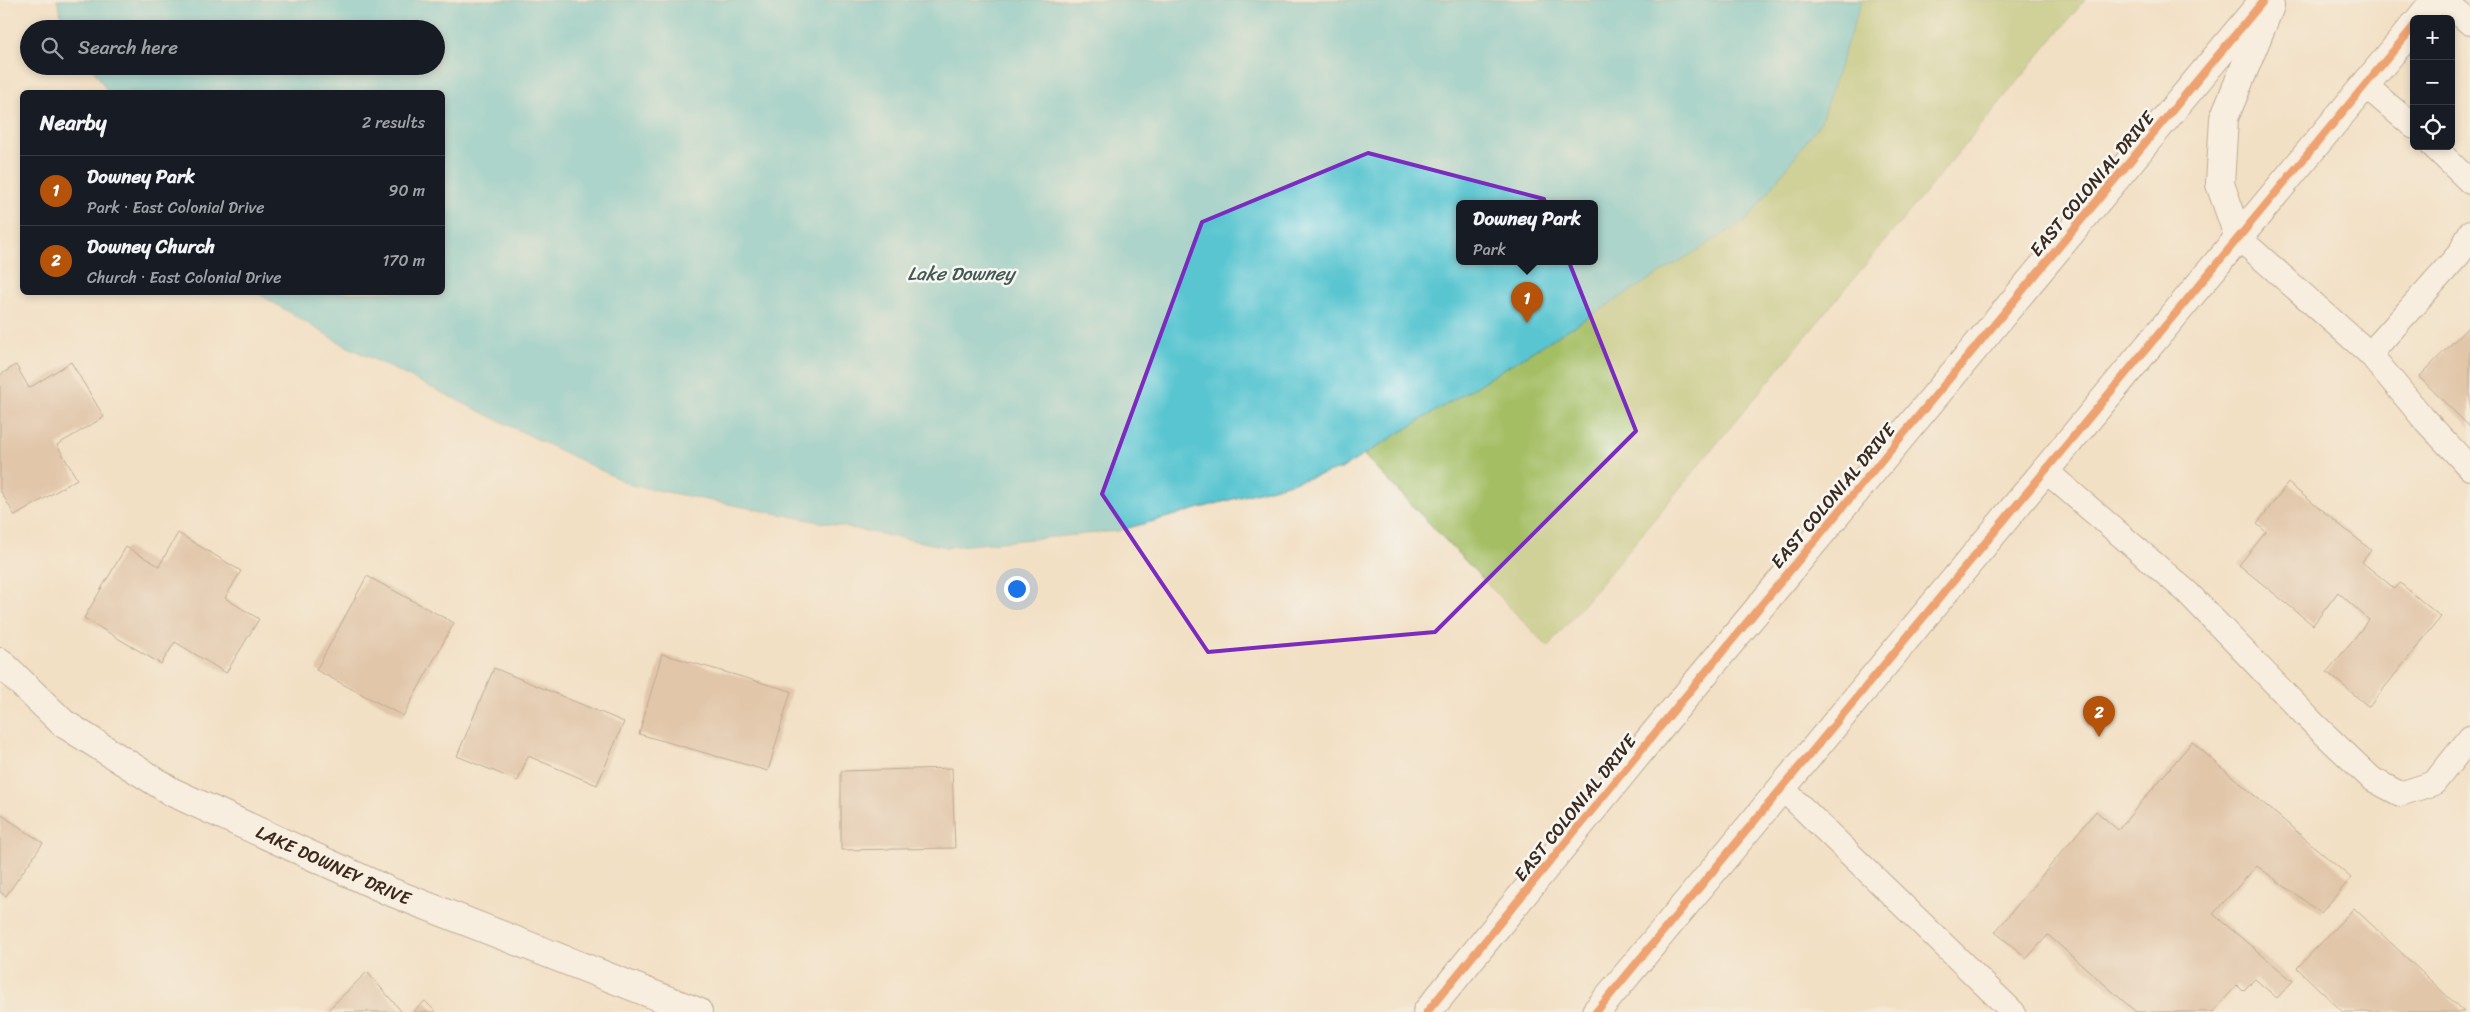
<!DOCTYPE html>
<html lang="en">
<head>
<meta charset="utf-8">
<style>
	:root { --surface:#171b24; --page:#20242c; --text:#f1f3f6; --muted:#9ea1a6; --line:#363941; --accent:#b45309 }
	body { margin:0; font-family:Sriracha,sans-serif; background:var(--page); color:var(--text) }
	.controls { position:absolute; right:15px; top:15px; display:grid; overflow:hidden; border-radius:8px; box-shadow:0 2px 8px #0003 }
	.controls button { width:45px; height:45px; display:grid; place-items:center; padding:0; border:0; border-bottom:1px solid var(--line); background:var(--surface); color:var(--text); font:25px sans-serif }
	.you { position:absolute; left:1016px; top:588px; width:18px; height:18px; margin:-12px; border:4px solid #fff; border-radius:50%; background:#1a73e8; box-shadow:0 0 0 8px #1a73e833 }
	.badge { display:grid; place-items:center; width:32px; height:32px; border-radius:50%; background:var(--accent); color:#fff; font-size:16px; font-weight:700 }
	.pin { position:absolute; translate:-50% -41px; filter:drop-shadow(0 1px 2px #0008) }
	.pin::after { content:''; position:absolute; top:26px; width:18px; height:15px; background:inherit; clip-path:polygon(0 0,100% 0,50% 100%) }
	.popup { position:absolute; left:1456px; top:200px; width:142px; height:65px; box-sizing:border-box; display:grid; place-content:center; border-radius:8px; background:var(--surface); filter:drop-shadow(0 1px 4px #0005); font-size:16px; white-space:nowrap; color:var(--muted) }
	.popup b { font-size:19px; color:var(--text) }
	.popup::after { content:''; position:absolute; left:50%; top:100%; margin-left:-10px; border:10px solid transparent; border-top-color:var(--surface) }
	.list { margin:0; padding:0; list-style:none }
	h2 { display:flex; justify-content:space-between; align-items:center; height:65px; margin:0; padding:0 20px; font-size:21px }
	h2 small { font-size:16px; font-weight:400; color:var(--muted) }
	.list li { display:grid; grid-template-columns:32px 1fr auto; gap:15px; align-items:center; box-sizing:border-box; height:70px; padding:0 20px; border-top:1px solid var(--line) }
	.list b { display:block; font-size:19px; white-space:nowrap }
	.list p { margin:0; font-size:16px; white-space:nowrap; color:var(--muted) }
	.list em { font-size:16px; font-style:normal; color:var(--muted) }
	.icon { flex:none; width:28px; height:28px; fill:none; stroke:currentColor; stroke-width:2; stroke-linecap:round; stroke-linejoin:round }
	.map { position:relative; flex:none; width:2470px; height:1012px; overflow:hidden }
	.search { position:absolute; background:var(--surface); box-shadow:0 2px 8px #0003; left:20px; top:20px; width:425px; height:55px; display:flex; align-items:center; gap:12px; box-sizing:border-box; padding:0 18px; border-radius:28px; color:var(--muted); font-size:19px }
	.panel { position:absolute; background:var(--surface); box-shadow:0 2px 8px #0003; left:20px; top:90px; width:425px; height:205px; border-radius:8px }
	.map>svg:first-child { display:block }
	.green { fill:#a4be64; stroke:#707441; fill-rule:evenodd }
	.water { fill:#59c5d0; stroke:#4a7877; fill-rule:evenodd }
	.building { fill:#cca688 }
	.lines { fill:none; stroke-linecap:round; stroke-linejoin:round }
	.service-casing { stroke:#7b6a58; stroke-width:26 }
	.minor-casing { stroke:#7b6a58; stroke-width:30 }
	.trunk-casing { stroke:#7b6a58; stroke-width:30 }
	.service { stroke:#fff; stroke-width:24 }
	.minor { stroke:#fff; stroke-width:28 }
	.trunk { stroke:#fff; stroke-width:28 }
	.cycleway-casing { stroke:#f6f6f2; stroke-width:11 }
	.cycleway { stroke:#e8590c; stroke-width:8 }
	.marked { fill:none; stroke:#7b2cbf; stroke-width:4; stroke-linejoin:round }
	.labels { text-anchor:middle; stroke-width:5; stroke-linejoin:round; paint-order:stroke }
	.street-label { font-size:18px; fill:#3b2a1e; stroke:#f6f6f2 }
	.water-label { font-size:19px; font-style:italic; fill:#445853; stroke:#f6f6f2 }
</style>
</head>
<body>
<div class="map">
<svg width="2470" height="1012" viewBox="0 0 2470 1012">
	<rect width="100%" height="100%" fill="#f6f6f2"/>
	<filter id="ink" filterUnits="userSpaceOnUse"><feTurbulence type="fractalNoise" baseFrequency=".02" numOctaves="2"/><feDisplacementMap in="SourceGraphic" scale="10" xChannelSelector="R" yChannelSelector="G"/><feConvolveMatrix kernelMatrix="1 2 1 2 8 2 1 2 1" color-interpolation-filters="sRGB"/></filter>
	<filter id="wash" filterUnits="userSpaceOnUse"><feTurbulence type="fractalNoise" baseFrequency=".0096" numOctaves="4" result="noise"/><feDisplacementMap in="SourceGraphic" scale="20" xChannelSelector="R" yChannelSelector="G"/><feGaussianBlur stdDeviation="1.12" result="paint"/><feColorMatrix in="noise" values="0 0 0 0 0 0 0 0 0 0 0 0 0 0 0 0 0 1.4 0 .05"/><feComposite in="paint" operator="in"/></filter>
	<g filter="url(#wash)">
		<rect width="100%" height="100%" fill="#f2e0c5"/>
		<path class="green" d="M927,0h1158l-537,647zM1460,204h134v58h-134z"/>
		<path class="water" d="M57,0h1805l-42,123 -72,96 -407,250 -223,62 -171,16 -316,-62 -289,-141 -85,-51 185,-1v-200h-334l-17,-26h345v-37h-369l-4,-6zM1460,204h134v58h-134z"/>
		<g id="blocks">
			<g class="building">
				<path d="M2470,325v102l-51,-50z"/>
				<path d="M71,362l33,55 -47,28 20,34 -62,37 -15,-26v-115l16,-10 13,23z"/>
				<path d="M2288,483l83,67 -9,12 33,27 5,-6 41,34 -72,90 -42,-35 42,-52 -31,-28 -25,33 -74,-60 27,-33 -9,-8z"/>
				<path d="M178,533l63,38 -16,27 34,21 -33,54 -51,-31 -14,22 -77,-46 42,-71 33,19z"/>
				<path d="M367,576l87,47 -51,93 -87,-46z"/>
				<path d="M662,654l129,37 -23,80 -129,-37z"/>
				<path d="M494,668l130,54 -27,63 -69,-29 -10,25 -61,-25z"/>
				<path d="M2192,742l159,136 -30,35 -64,-47 -44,48 80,67 -16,17 -22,-19 -12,12 -6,-6 -24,27h-77l-88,-77 -21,23 -32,-26 101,-121 22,19z"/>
				<path d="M952,768l3,80 -114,2v-79z"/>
				<path d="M0,814l43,29 -37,53 -6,-4z"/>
				<path d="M2354,908l110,104h-121l-46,-44z"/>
				<path d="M367,972l35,40h-76z"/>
				<path d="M425,1001l11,11h-23z"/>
			</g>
		</g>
	</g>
	<g filter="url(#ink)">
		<use href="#blocks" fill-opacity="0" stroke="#7b6a58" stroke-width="1"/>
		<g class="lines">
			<defs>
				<g id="service">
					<path d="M2443,0l27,23"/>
					<path d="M2365,85l49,42"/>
					<path d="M2433,146l37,36"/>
					<path d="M2239,238l131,116 54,65 46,49"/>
					<path d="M2370,354l90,-101 10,-20"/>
					<path d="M2046,471l141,121 128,133 57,54 28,15 34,-11 36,-45"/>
					<path d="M1783,789l230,223"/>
				</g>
				<g id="minor">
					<path id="s1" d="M0,662l63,61 109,69 219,100 307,120"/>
				</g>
				<g id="trunk">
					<path d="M2420,19l15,-19"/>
					<path d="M2239,238l-19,-54 4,-66 46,-112"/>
					<path d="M1427,1012l223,-273 614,-739"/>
					<path d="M1596,1012l818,-986"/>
				</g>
			</defs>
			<use href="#service" class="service-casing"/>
			<use href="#minor" class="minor-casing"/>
			<use href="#trunk" class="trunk-casing"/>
			<use href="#service" class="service"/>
			<use href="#minor" class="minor"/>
			<use href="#trunk" class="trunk"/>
			<defs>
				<g id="cycleway">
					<path d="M1427,1012l223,-273 614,-739"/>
					<path d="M1596,1012l818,-986"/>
				</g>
			</defs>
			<use href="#cycleway" class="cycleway-casing"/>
			<use href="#cycleway" class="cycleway"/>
		</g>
	</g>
	<path d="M0 0H2470V1012H0ZM1368,153l176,46 92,232 -201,201 -227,20 -106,-158 100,-272z" fill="#f2e0c5" fill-opacity=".55" fill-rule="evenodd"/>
	<path class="marked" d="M1368,153l176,46 92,232 -201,201 -227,20 -106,-158 100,-272z"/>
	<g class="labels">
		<g class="street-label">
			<text transform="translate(2092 184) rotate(-50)" y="6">EAST COLONIAL DRIVE</text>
			<text transform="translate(1833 496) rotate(-50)" y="6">EAST COLONIAL DRIVE</text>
			<text transform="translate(1575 808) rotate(-51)" y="6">EAST COLONIAL DRIVE</text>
			<text dy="6" stroke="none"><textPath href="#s1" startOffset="394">LAKE DOWNEY DRIVE</textPath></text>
		</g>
		<g class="water-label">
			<text x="961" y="280">Lake Downey</text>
		</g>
	</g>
</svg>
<div class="controls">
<button>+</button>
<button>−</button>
<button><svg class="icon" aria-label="locate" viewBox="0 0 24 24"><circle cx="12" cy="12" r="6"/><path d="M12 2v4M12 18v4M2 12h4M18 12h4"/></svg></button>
</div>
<div class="you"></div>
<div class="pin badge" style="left:1527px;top:323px">1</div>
<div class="popup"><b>Downey Park</b>Park</div>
<div class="pin badge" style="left:2099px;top:737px">2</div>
<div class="search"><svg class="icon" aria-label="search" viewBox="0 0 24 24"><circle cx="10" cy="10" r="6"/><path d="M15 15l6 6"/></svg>Search here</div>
<section class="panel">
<h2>Nearby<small>2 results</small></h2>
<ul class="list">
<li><span class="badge">1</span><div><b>Downey Park</b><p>Park · East Colonial Drive</p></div><em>90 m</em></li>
<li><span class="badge">2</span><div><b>Downey Church</b><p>Church · East Colonial Drive</p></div><em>170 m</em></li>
</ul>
</section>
</div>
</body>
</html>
